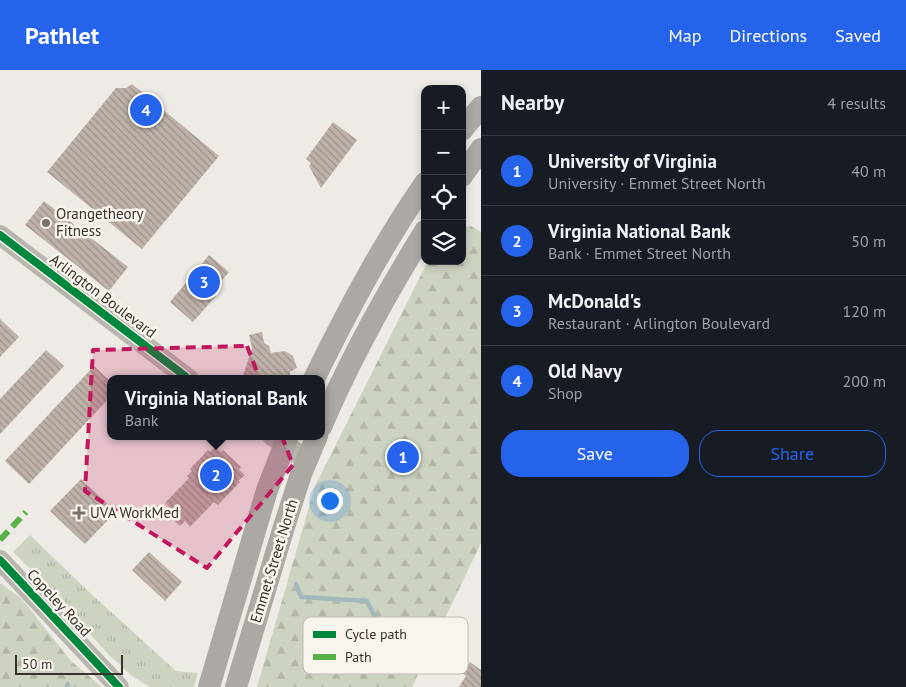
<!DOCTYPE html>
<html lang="en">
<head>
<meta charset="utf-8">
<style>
	:root { --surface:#171b24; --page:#20242c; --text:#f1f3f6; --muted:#9ea1a6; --line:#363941; --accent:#2563eb }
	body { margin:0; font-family:"PT Sans",sans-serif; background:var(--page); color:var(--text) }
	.controls { position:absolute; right:15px; top:15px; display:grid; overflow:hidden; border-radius:10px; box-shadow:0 2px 8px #0003 }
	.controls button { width:45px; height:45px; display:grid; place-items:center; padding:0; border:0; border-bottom:1px solid var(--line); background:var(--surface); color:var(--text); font:25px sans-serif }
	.scale { position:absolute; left:15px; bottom:12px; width:108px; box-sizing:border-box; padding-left:5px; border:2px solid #38312c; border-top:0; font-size:14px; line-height:18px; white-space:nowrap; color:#38312c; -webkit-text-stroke:4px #f9f5ee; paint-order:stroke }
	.you { position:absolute; left:329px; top:430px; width:18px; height:18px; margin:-12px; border:4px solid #fff; border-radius:50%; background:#1a73e8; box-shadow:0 0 0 8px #1a73e833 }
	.badge { display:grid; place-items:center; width:32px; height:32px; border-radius:50%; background:var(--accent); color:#fff; font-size:16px; font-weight:700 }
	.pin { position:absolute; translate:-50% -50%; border:2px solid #fff; box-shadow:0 1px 5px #0006 }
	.popup { position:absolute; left:107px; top:305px; width:218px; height:65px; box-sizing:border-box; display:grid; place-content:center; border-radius:10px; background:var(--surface); filter:drop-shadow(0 1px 4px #0005); font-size:16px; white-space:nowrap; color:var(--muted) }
	.popup b { font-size:19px; color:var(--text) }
	.popup::after { content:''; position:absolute; left:50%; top:100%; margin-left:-10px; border:10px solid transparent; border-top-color:var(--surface) }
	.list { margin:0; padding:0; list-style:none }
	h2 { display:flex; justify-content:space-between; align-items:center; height:65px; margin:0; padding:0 20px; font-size:21px }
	h2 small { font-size:16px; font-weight:400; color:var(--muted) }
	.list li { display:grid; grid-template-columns:32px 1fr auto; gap:15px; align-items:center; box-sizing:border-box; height:70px; padding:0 20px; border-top:1px solid var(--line) }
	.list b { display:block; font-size:19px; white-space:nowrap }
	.list p { margin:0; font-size:16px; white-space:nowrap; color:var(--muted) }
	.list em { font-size:16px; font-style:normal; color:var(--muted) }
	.actions { display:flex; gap:10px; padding:15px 20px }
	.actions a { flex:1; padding:11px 0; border:1px solid var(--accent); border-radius:20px; text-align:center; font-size:18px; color:var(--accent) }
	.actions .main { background:var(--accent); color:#fff }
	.icon { flex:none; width:28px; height:28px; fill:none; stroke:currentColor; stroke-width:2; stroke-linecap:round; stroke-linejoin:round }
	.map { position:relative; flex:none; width:481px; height:617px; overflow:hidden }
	header { display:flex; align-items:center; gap:30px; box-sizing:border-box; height:70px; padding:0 25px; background:var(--accent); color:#fff }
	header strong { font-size:24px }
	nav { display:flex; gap:28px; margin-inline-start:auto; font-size:18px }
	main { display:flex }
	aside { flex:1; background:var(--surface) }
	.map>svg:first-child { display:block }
	.grass { fill:url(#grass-tufts) }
	.forest { fill:url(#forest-firs) }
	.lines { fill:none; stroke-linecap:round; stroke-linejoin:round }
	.stream { stroke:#a4b9bd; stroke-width:4.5 }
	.building { fill:url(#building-back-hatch) }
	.secondary { stroke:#b8b4ae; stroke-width:20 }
	.primary { stroke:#aca8a3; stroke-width:22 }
	.quiet { stroke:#56b246; stroke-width:6; stroke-dasharray:12 6; stroke-linecap:butt }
	.cycleway-casing { stroke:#f9f5ee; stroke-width:11 }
	.cycleway { stroke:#00873e; stroke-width:8 }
	.marked { fill:#c2185b; fill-opacity:0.2; stroke:#c2185b; stroke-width:4; stroke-dasharray:10 6; stroke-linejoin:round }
	.poi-dot { fill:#78726d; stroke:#f9f5ee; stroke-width:2 }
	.labels { text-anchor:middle; stroke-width:5; stroke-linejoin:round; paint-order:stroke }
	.poi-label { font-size:15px; fill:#38312c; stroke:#f9f5ee; text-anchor:start }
	.street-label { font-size:15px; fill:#38312c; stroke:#f9f5ee }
	.key { fill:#f9f5ee; stroke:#bfbab4; stroke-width:1 }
	.key-label { font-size:14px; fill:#38312c }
</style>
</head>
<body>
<header>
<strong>Pathlet</strong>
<nav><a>Map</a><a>Directions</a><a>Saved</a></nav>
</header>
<main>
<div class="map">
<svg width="481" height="617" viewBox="0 0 481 617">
	<defs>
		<pattern id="grass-tufts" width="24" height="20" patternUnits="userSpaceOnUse" patternTransform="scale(1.25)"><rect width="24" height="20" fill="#cdd3c1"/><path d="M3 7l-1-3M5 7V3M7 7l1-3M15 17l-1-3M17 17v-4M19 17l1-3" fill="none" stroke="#b1b6a6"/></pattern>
		<pattern id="forest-firs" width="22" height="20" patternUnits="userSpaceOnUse" patternTransform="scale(1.25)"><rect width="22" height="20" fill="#cdd3c1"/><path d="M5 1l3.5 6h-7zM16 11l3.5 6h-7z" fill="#b1b6a6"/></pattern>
		<pattern id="building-back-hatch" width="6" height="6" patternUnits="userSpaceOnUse" patternTransform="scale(1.25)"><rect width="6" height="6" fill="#bfb2aa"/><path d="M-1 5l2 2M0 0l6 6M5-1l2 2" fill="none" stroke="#9c918b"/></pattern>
	</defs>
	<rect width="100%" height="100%" fill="#eeebe6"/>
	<path class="grass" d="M30,465l58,56 88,80 22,2 -4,14h-44l-18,-11 -25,-23 -68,-76 -26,-25z"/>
	<g class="forest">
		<path d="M471,156l10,6v311l-69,144h-155l58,-201 113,-225h34v-34z"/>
		<path d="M0,513l22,16 49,62 31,26h-102z"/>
	</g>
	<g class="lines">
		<g class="stream">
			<path d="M296,514l5,13 66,4 13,26"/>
			<path d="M67,617l1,-3"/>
		</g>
	</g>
	<g class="building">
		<path d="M132,14l87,72 -77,93 -95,-77 69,-84h10z"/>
		<path d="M333,52l24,18 -36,48 -12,-22 2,-3 -5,-4z"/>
		<path d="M44,131l84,66 -19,24 -84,-66z"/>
		<path d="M209,185l20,17 -17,20 4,4 -23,26 -23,-20z"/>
		<path d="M0,249l19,18 -19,20z"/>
		<path d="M262,262l2,11 5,3 2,7 14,-2 8,5 4,12 -7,4v6l-48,1 10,-31 -3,-13z"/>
		<path d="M46,280l18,16 -64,68v-35z"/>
		<path d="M94,296l17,16v14l-82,88 -24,-23z"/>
		<path d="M215,377l6,5 2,-2 18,17 -2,3 6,5 -7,6 2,1 -22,23 -4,-3 -24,25 -5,-6 -5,5 -13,-12 4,-5 -6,-6 24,-25 -2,-2 5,-5 -2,-2 18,-19 2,2z"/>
		<path d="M81,409l31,29 -7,7 4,4 -24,25 -35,-33z"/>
		<path d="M149,482l33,30 -17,19 -33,-31z"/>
		<path d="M470,592l11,8v17h-22l7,-11 -4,-3z"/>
	</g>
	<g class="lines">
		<g class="secondary">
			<path d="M0,165l189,144"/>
			<path d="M272,366l35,24"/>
			<path d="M0,490l119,127"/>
		</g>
		<g class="primary">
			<path d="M462,60l19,-23"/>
			<path d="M462,106l19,-27"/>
			<path d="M314,309c33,-67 68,-134 111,-196"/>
			<path d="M321,357c29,-68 65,-133 104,-196"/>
			<path d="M209,617l58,-197 21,-54"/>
			<path d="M236,617l47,-157 18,-56 16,-38"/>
		</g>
		<path class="quiet" d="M0,470l26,-28"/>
		<defs>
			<g id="cycleway">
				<path d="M0,165l185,141"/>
				<path d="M0,490l119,127"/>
			</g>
		</defs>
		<use href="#cycleway" class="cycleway-casing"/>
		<use href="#cycleway" class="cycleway"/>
	</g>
	<path class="marked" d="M247,276l46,119 -86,103 -122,-77 8,-141z"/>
	<g class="poi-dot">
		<circle cx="46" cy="153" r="5"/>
		<path d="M76.5 435.5h5v5h5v5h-5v5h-5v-5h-5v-5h5z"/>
	</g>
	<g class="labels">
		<g class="poi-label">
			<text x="56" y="149">Orangetheory<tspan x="56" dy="17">Fitness</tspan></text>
			<text x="90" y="448">UVA WorkMed</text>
		</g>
		<g class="street-label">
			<text transform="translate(103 226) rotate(37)" y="5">Arlington Boulevard</text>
			<text transform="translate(274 491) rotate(-73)" y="5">Emmet Street North</text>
			<text transform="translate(59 533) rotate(47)" y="5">Copeley Road</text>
		</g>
	</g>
	<rect x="303" y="547" width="165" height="57" rx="8" class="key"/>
	<rect x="313" y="561" width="23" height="7" fill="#00873e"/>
	<rect x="313" y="584" width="23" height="6" fill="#56b246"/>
	<g class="key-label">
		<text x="345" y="569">Cycle path</text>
		<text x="345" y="592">Path</text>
	</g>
</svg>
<div class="controls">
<button>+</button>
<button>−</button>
<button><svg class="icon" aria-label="locate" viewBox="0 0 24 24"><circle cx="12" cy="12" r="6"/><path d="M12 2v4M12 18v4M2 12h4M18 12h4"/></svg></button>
<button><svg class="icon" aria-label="layers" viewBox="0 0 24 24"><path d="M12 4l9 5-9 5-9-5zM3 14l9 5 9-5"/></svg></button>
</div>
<div class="scale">50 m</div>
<div class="you"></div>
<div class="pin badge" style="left:403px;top:387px">1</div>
<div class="pin badge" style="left:216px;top:405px">2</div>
<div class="popup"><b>Virginia National Bank</b>Bank</div>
<div class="pin badge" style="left:204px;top:212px">3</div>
<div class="pin badge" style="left:146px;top:40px">4</div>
</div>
<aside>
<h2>Nearby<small>4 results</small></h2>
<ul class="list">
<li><span class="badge">1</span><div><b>University of Virginia</b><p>University · Emmet Street North</p></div><em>40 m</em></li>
<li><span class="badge">2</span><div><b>Virginia National Bank</b><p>Bank · Emmet Street North</p></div><em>50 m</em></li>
<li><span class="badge">3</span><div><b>McDonald's</b><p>Restaurant · Arlington Boulevard</p></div><em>120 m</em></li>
<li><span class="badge">4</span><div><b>Old Navy</b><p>Shop</p></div><em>200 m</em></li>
</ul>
<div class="actions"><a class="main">Save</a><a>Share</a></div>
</aside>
</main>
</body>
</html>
